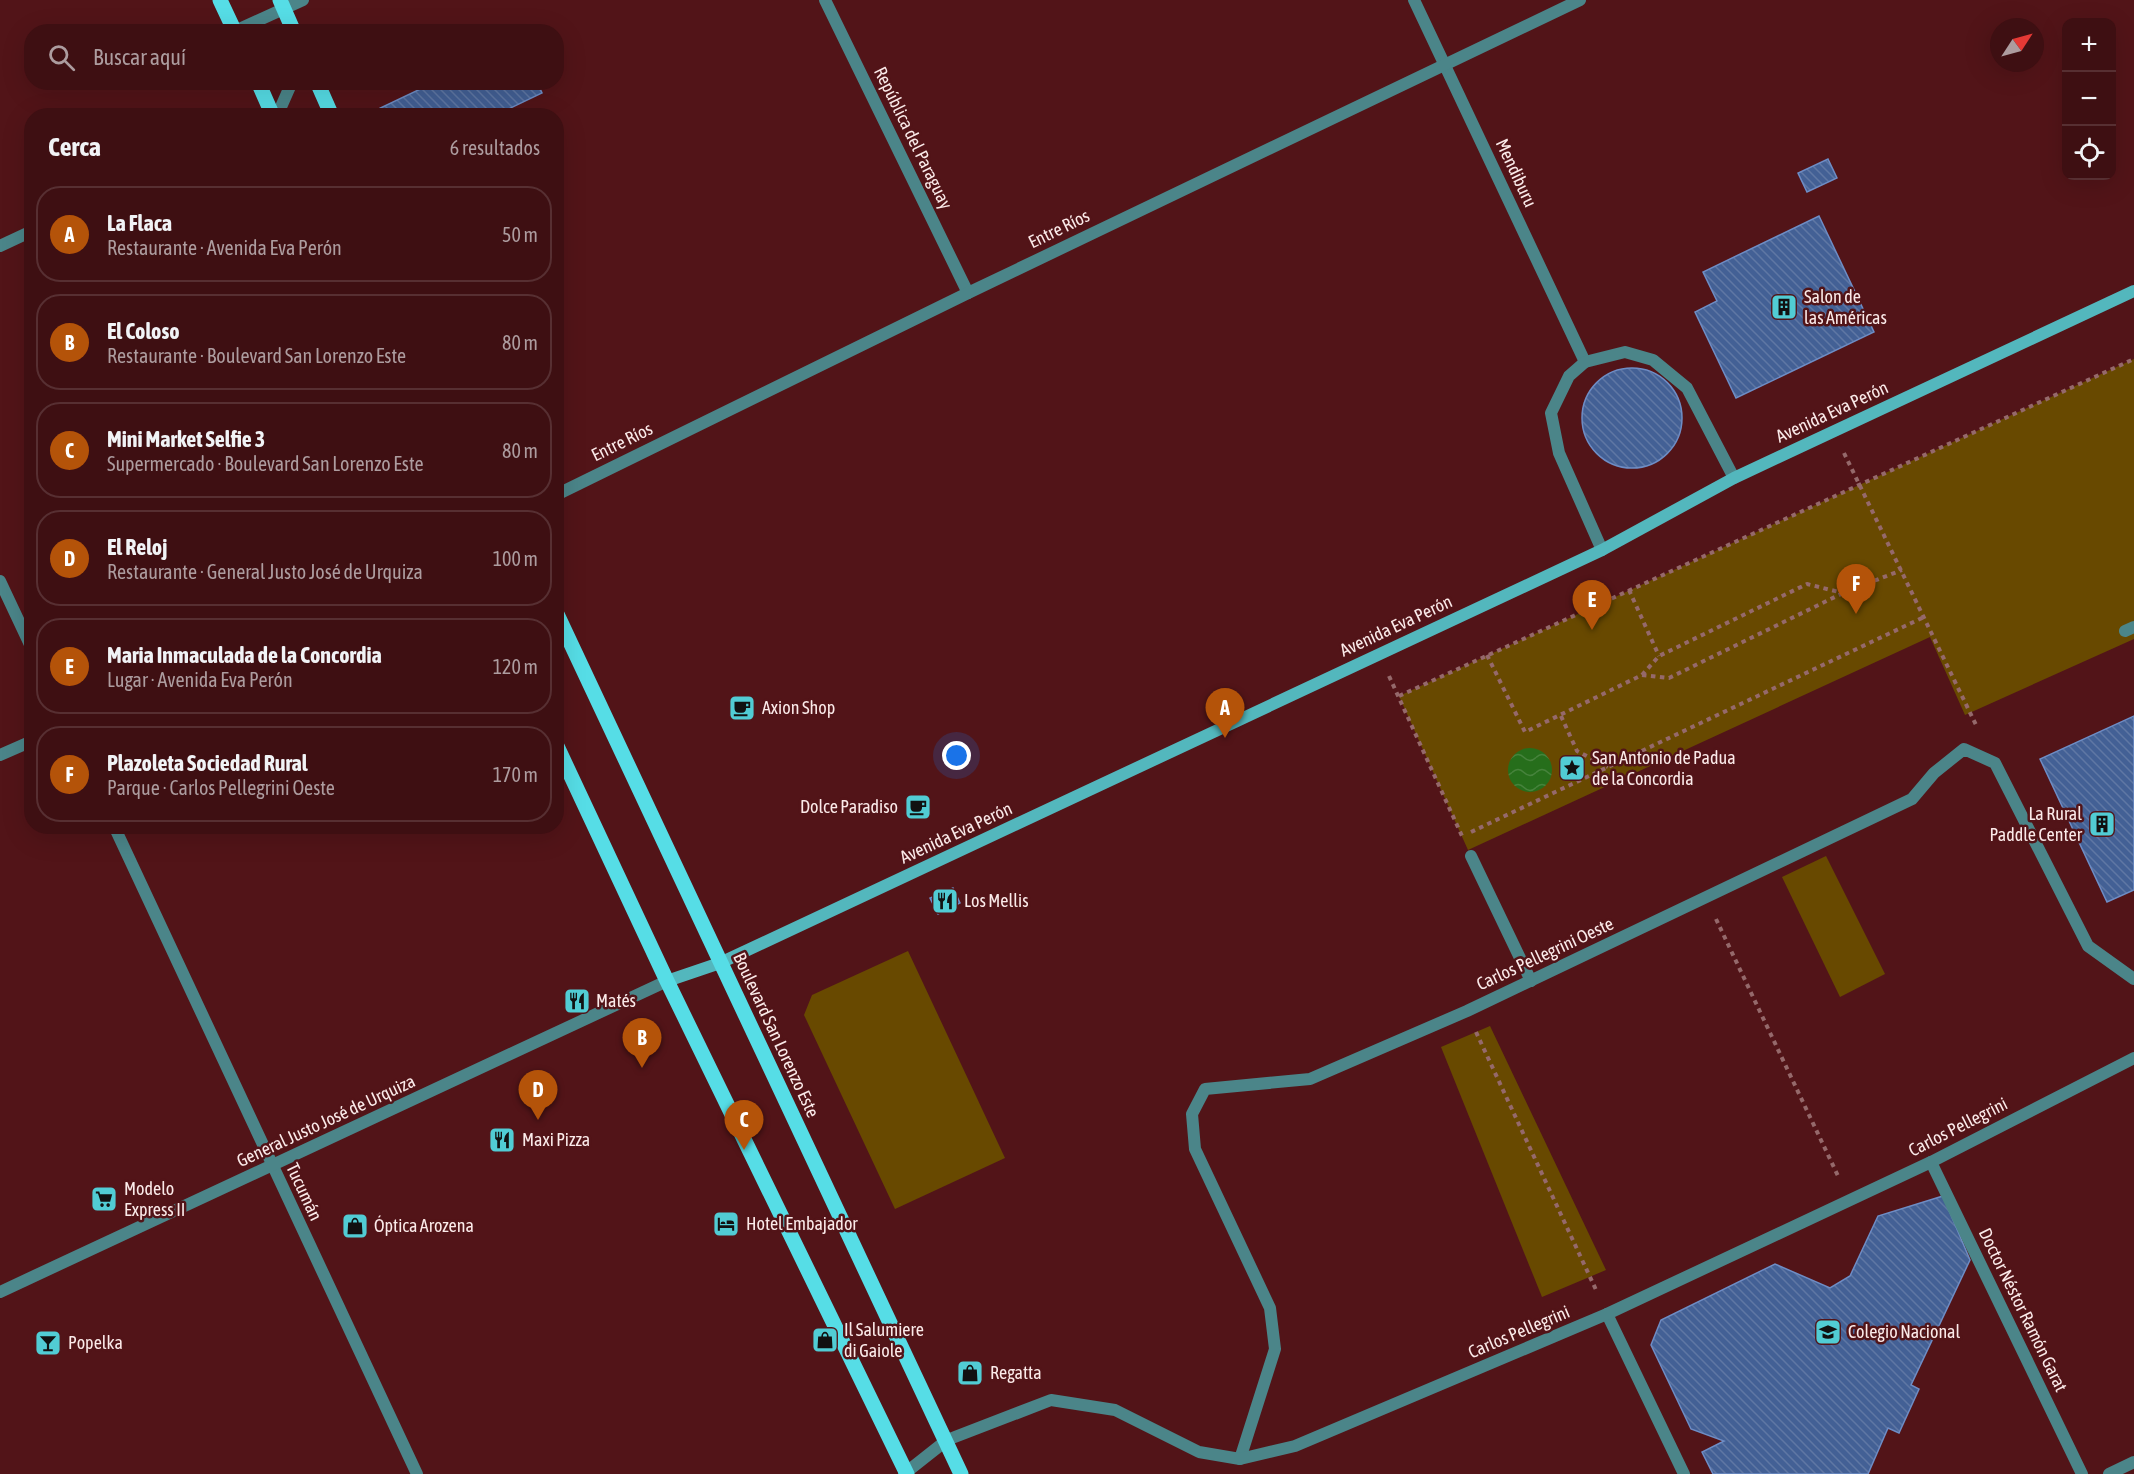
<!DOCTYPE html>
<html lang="es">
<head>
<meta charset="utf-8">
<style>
	:root { --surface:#3e0f12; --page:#45181b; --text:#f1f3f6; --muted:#ad9c9f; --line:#572f32; --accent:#b45309 }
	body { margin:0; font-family:"Asap Condensed",sans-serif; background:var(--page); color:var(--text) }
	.controls { position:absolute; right:18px; top:18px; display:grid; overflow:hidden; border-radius:12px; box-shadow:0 6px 24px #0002 }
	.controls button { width:54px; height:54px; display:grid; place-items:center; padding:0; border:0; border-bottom:2px solid var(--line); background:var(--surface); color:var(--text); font:30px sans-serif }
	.compass { position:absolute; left:1990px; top:18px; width:54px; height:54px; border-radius:50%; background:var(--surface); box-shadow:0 6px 24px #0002; rotate:54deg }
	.you { position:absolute; left:957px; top:756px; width:21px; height:21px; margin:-15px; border:4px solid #fff; border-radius:50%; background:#1a73e8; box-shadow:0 0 0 9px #1a73e833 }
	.badge { display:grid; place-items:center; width:39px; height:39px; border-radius:50%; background:var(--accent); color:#fff; font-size:20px; font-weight:700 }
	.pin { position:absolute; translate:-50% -50px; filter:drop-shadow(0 2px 3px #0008) }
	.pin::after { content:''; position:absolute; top:32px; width:21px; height:18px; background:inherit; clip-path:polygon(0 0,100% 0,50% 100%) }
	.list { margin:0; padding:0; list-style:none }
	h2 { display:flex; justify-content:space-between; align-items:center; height:78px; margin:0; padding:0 24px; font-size:26px }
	h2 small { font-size:20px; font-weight:400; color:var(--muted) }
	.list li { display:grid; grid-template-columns:39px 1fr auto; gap:18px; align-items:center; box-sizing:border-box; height:96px; margin:0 12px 12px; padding:0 12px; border:2px solid var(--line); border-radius:24px }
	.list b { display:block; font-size:22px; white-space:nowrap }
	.list p { margin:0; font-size:20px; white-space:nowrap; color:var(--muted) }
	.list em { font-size:20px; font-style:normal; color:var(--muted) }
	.icon { flex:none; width:33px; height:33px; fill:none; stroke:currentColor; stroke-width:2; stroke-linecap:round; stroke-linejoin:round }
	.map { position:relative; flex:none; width:2134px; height:1474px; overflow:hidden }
	.search { position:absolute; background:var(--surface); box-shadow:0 6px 24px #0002; left:24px; top:24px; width:540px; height:66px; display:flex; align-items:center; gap:15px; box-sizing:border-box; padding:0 21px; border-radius:24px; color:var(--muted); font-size:22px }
	.panel { position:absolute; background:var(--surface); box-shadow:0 6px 24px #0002; left:24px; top:108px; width:540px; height:726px; border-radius:24px }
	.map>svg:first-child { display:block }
	.green { fill:#684900 }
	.water { fill:url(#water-waves) }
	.building { fill:url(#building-back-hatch); stroke:#6e8dc5; stroke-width:1.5 }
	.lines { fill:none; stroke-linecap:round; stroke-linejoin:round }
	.path { stroke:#95696b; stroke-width:4; stroke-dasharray:4.5 4.5; stroke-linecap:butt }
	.service { stroke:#4b8589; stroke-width:12 }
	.pedestrian { stroke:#4b8589; stroke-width:12 }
	.minor { stroke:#4b8589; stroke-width:12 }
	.tertiary { stroke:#4b8589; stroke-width:12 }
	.secondary { stroke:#53b7bd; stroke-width:12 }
	.primary { stroke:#56dde6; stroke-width:15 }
	.labels { text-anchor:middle; stroke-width:5; stroke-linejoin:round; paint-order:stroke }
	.street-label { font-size:18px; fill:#fbeae9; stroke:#521418 }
	.poi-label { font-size:18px; fill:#fbeae9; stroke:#521418; text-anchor:start }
</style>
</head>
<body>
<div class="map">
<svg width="2134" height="1474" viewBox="0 0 2134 1474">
	<defs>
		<pattern id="water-waves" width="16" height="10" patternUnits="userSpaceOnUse" patternTransform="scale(1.5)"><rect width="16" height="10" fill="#266e1b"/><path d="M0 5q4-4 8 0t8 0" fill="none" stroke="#46833c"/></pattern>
		<pattern id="building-back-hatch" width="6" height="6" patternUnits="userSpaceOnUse" patternTransform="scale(1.5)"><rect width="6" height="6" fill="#436095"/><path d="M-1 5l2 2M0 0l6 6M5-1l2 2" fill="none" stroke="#5f77a4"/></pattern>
	</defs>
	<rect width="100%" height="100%" fill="#521418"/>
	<g class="green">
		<path d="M2134,359v280l-169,76 -35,-78 -462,213 -69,-154z"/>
		<path d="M1826,856l59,118 -45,23 -58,-120z"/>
		<path d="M908,951l97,207 -110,51 -91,-194 8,-20z"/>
		<path d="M1490,1026l116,244 -64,27 -101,-250z"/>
	</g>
	<circle class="water" cx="1530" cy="770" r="22"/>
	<g class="building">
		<path d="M435,82h102l5,11 -48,23h-115l-3,-6z"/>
		<path d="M1828,159l9,19 -30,14 -9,-19z"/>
		<path d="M1819,216l55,116 -138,66 -41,-86 22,-11 -14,-29z"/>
		<circle cx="1632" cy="418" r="50"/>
		<path d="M2134,716v174l-27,12 -67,-143z"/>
		<path d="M953,888l7,15 -22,11 -8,-16z"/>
		<path d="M1943,1196l27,64 -59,125 8,4 -20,44 -11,-5 -20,46h-155l-11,-22 22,-11 -33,-12 -40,-84 10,-25 114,-56 55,24 20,-12 28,-60z"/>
	</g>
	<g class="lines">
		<g class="path">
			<path d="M1844,453l133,274"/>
			<path d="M1629,590l30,66"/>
			<path d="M1487,655l38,77 117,-57 17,-19 148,-72 36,9 59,-23"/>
			<path d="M1642,675l27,3 174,-85"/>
			<path d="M1389,676l73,160"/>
			<path d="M1399,696l735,-337"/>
			<path d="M1561,716l16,35 31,16"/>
			<path d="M1471,832l453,-215"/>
			<path d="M1716,919l123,259"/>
			<path d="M1476,1032l121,260"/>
		</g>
		<path class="service" d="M1471,856l60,125"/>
		<g class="pedestrian">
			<path d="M2125,631l9,-4"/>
			<path d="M1607,1314l77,160"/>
		</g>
		<g class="minor">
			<path d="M825,0l143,293"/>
			<path d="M1414,0l171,362"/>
			<path d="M277,116l15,-34"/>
			<path d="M0,246l32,-15"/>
			<path d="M556,495l412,-202 612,-293"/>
			<path d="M1602,550l-43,-97 -8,-40 18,-37 16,-14 40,-10 28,8 34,28 47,90"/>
			<path d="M0,581l32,68"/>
			<path d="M0,755l32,-14"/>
			<path d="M114,826l303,648"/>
			<path d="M1931,1162l151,312"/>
			<path d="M1240,1459l35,-110 -5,-41 -75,-159 -3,-35 13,-25 105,-10 157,-68 445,-212 22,-26 30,-24 31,14 93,183 46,33"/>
			<path d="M904,1474l43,-34 104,-40 64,10 84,42 41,7 55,-13 312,-132 324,-152 203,-104"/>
			<path d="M2109,1474l25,-12"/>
		</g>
		<g class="tertiary">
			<path d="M235,31l68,-31"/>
			<path d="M0,1292l667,-311"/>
		</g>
		<path class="secondary" d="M667,981l53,-18 882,-413 132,-72 400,-187"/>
		<g class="primary">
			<path d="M220,0l15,32"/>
			<path d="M280,0l14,32"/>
			<path d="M258,82l15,34"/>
			<path d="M317,82l15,34"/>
			<path d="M556,612l405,862"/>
			<path d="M556,744l111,237 240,493"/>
		</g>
	</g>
	<defs>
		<symbol id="building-square" viewBox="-11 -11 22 22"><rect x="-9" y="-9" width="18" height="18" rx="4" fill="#51ccd4" stroke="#521418"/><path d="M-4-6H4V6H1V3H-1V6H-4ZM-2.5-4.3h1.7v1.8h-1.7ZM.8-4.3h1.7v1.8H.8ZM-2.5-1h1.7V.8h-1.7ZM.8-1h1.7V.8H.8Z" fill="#111"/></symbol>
		<symbol id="cafe-square" viewBox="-11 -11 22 22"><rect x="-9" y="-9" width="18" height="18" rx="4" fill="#51ccd4" stroke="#521418"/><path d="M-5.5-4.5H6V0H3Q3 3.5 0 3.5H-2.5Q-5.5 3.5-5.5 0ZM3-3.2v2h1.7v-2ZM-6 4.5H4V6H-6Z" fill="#111"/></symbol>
		<symbol id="sight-square" viewBox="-11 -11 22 22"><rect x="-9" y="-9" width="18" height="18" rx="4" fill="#51ccd4" stroke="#521418"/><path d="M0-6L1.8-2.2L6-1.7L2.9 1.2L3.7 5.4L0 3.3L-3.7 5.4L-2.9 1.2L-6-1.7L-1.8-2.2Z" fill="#111"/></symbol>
		<symbol id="restaurant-square" viewBox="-11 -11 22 22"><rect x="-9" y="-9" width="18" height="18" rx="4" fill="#51ccd4" stroke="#521418"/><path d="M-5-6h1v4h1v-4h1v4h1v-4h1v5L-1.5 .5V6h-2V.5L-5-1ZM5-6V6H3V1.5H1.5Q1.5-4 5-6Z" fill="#111"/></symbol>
		<symbol id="supermarket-square" viewBox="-11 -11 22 22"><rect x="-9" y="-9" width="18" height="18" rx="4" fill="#51ccd4" stroke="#521418"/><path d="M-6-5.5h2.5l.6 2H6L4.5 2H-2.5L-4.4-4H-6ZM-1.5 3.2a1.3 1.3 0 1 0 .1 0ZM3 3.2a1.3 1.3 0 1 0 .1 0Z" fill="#111"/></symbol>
		<symbol id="hotel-square" viewBox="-11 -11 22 22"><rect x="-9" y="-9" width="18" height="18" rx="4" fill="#51ccd4" stroke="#521418"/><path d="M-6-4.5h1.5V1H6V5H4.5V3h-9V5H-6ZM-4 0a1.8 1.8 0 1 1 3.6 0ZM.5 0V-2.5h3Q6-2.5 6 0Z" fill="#111"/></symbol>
		<symbol id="shop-square" viewBox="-11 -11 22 22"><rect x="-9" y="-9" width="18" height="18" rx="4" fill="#51ccd4" stroke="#521418"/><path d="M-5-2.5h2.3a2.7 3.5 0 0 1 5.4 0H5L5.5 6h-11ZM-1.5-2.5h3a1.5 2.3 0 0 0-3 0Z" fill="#111"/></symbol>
		<symbol id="school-square" viewBox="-11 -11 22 22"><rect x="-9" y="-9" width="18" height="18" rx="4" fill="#51ccd4" stroke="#521418"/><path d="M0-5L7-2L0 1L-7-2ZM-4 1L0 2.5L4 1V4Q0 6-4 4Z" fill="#111"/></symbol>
		<symbol id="bar-square" viewBox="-11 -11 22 22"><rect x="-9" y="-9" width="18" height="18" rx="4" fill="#51ccd4" stroke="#521418"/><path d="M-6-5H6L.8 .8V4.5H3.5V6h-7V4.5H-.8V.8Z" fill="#111"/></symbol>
	</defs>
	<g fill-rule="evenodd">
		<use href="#building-square" x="1769" y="292" width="30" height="30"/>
		<use href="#cafe-square" x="727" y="693" width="30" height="30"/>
		<use href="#sight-square" x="1557" y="753" width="30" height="30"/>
		<use href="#cafe-square" x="903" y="792" width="30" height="30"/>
		<use href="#building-square" x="2087" y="809" width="30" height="30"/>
		<use href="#restaurant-square" x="930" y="886" width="30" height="30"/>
		<use href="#restaurant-square" x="562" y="986" width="30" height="30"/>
		<use href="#restaurant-square" x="487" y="1125" width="30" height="30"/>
		<use href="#supermarket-square" x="89" y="1184" width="30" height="30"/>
		<use href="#hotel-square" x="711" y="1209" width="30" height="30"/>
		<use href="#shop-square" x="340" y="1211" width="30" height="30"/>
		<use href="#school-square" x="1813" y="1317" width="30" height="30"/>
		<use href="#shop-square" x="810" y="1325" width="30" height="30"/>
		<use href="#bar-square" x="33" y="1328" width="30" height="30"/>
		<use href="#shop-square" x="955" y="1358" width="30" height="30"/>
	</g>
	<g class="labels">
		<g class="street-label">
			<text transform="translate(913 138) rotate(64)" y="6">República del Paraguay</text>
			<text transform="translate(1516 173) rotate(65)" y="6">Mendiburu</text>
			<text transform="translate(1059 229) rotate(-26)" y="6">Entre Ríos</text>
			<text transform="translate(1832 412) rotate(-25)" y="6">Avenida Eva Perón</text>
			<text transform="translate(622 442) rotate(-26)" y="6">Entre Ríos</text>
			<text transform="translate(1396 626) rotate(-25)" y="6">Avenida Eva Perón</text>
			<text transform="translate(956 833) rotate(-25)" y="6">Avenida Eva Perón</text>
			<text transform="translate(1545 954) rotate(-25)" y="6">Carlos Pellegrini Oeste</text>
			<text transform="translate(776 1035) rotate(65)" y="6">Boulevard San Lorenzo Este</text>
			<text transform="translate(326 1121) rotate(-25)" y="6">General Justo José de Urquiza</text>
			<text transform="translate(1958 1127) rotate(-27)" y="6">Carlos Pellegrini</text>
			<text transform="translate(304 1192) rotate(65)" y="6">Tucumán</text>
			<text transform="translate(2023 1310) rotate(64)" y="6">Doctor Néstor Ramón Garat</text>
			<text transform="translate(1519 1332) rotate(-23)" y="6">Carlos Pellegrini</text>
		</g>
		<g class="poi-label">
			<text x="1804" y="303">Salon de<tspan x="1804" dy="21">las Américas</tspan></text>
			<text x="762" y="714">Axion Shop</text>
			<text x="1592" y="764">San Antonio de Padua<tspan x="1592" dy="21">de la Concordia</tspan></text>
			<text x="898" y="813" text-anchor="end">Dolce Paradiso</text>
			<text x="2082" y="820" text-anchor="end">La Rural<tspan x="2082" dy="21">Paddle Center</tspan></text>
			<text x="964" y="907">Los Mellis</text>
			<text x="596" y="1007">Matés</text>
			<text x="522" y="1146">Maxi Pizza</text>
			<text x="124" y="1195">Modelo<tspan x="124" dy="21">Express II</tspan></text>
			<text x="746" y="1230">Hotel Embajador</text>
			<text x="374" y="1232">Óptica Arozena</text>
			<text x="844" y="1336">Il Salumiere<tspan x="844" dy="21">di Gaiole</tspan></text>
			<text x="1848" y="1338">Colegio Nacional</text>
			<text x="68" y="1349">Popelka</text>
			<text x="990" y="1379">Regatta</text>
		</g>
	</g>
</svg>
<div class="controls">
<button>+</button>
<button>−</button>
<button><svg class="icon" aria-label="locate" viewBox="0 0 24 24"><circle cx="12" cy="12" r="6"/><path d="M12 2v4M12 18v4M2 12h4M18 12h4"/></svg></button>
</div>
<svg class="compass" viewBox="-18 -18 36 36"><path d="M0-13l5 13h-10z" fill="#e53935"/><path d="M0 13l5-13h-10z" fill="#ad9c9f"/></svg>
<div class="you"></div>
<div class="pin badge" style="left:1225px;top:738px">A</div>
<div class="pin badge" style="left:642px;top:1068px">B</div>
<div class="pin badge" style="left:744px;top:1150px">C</div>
<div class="pin badge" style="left:538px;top:1120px">D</div>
<div class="pin badge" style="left:1592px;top:630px">E</div>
<div class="pin badge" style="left:1856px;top:614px">F</div>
<div class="search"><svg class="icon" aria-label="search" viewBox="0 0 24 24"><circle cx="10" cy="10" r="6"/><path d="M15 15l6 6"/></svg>Buscar aquí</div>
<section class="panel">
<h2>Cerca<small>6 resultados</small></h2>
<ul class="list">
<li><span class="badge">A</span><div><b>La Flaca</b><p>Restaurante · Avenida Eva Perón</p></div><em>50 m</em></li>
<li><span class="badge">B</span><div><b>El Coloso</b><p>Restaurante · Boulevard San Lorenzo Este</p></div><em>80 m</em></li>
<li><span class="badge">C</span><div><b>Mini Market Selfie 3</b><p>Supermercado · Boulevard San Lorenzo Este</p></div><em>80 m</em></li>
<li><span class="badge">D</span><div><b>El Reloj</b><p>Restaurante · General Justo José de Urquiza</p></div><em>100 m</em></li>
<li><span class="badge">E</span><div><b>Maria Inmaculada de la Concordia</b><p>Lugar · Avenida Eva Perón</p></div><em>120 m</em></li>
<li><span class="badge">F</span><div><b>Plazoleta Sociedad Rural</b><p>Parque · Carlos Pellegrini Oeste</p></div><em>170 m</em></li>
</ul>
</section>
</div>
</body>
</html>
